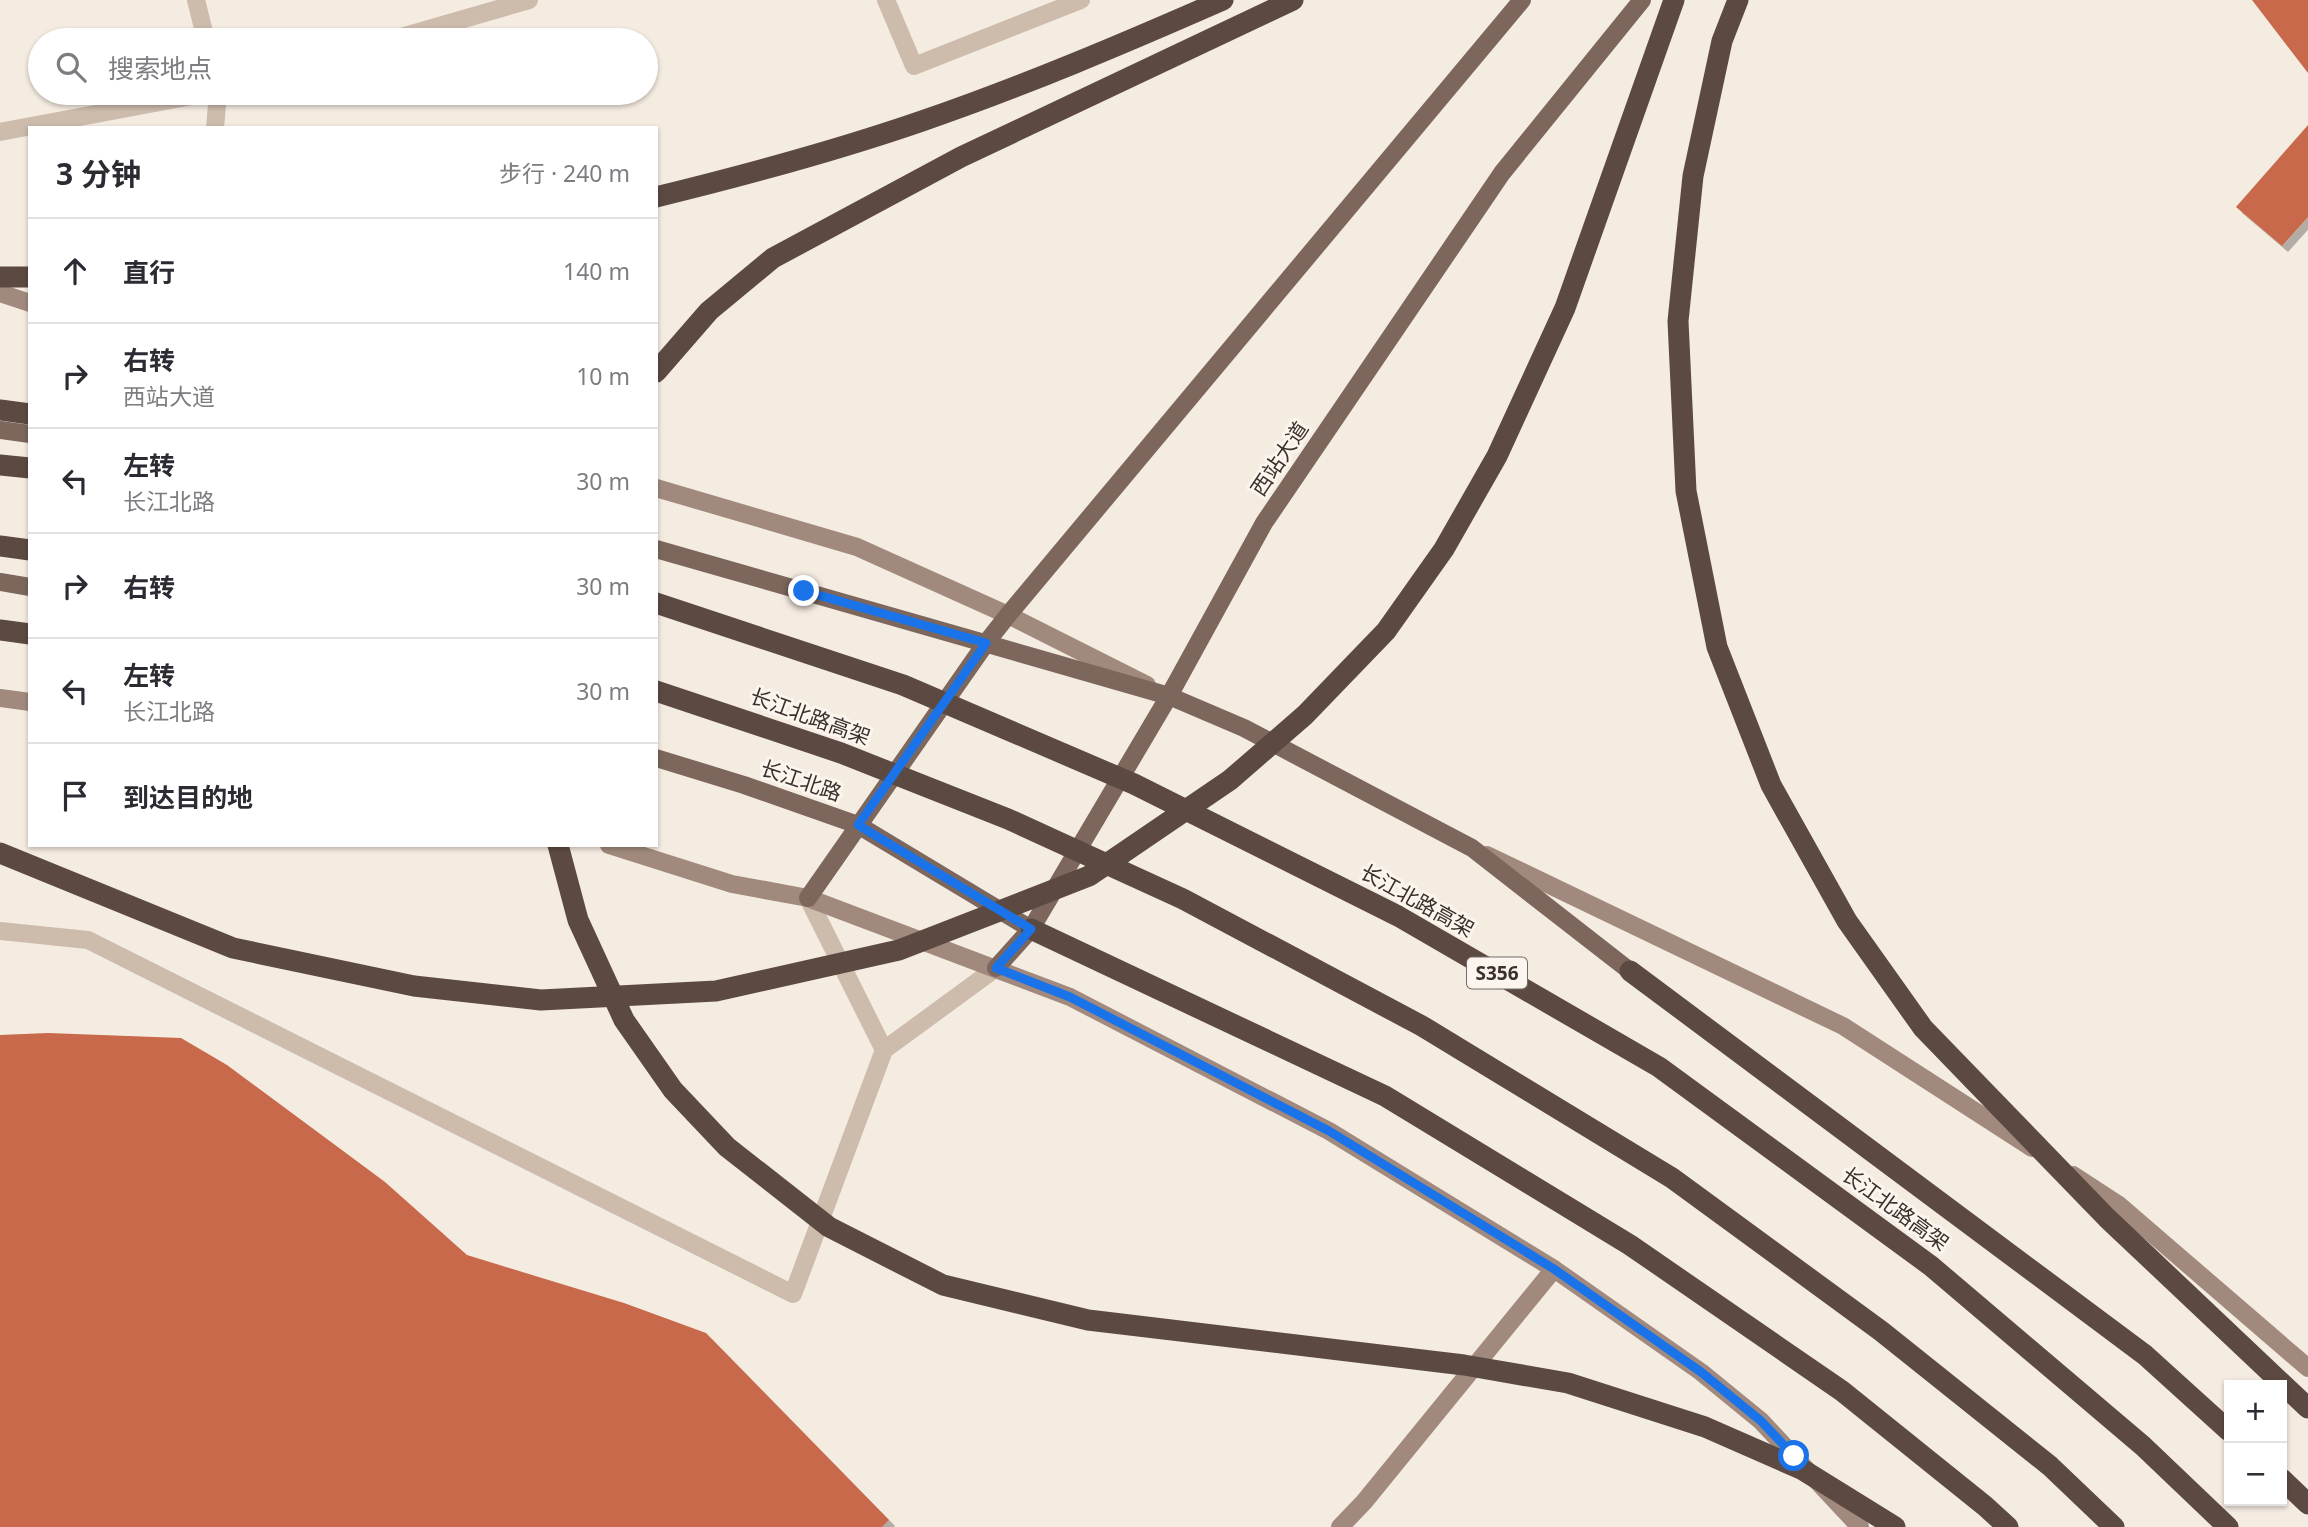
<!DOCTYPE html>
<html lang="zh">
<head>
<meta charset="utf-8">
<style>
	:root { --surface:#fff; --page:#f2f2f3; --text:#2b2b33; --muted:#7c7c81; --line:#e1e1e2 }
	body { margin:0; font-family:"Noto Sans","Noto Sans SC",sans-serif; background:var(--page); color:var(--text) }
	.controls { position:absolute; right:21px; bottom:21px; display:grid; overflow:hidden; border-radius:0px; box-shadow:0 2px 5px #0004 }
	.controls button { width:63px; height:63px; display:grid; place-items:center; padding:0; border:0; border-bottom:2px solid var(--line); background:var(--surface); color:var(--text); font:35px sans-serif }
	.stop { position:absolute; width:21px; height:21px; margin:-16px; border:5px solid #1a73e8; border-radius:50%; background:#fff }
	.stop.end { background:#1a73e8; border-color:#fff; box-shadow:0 2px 7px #0008 }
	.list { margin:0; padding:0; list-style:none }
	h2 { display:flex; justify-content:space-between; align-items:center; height:91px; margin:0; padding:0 28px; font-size:30px }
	h2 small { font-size:23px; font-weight:400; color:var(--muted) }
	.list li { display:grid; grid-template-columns:46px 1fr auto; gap:21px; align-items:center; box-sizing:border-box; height:105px; padding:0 28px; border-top:2px solid var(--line) }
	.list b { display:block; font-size:26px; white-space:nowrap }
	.list p { margin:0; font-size:23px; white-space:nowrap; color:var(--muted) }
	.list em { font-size:23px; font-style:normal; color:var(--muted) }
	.icon { flex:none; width:38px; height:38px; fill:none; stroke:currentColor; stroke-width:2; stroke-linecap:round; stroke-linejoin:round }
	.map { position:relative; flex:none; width:2308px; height:1527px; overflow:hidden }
	.search { position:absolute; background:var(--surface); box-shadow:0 2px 5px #0004; left:28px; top:28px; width:630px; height:77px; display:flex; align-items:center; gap:18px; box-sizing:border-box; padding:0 24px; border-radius:38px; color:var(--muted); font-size:26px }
	.panel { position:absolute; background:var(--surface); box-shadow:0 2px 5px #0004; left:28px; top:126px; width:630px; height:721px; border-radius:0px }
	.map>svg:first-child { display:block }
	.building { fill:#c8694b; filter:url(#shadow) }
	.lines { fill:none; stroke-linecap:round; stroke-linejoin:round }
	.street { stroke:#cdbbac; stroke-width:18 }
	.secondary { stroke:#a18a7d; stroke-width:18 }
	.primary { stroke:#7d675c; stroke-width:18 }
	.highway { stroke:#5c4a42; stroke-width:21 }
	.route { stroke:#1a73e8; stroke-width:9 }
	.labels { text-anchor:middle; stroke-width:6; stroke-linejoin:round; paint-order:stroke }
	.shield { fill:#fbf5ee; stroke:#756b66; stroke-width:2 }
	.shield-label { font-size:19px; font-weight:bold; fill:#3b302b }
	.street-label { font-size:21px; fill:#3b302b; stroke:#fbf5ee }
</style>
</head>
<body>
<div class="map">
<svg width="2308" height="1527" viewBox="0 0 2308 1527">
	<defs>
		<filter id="shadow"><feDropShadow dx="6" dy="6" stdDeviation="0" flood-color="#0004"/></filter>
	</defs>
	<rect width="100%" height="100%" fill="#f4ebe1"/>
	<g class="building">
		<path d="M2252,0h56v73z"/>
		<path d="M2308,125v92l-26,29 -46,-39z"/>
		<path d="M48,1033l133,5 46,27 158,117 82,73 157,48 82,30 183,187 -7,7h-882v-492z"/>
	</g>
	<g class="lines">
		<g class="street">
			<path d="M196,0l10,40"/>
			<path d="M886,0l28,66 167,-66"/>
			<path d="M391,40l138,-40"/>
			<path d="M215,128l3,-35"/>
			<path d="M0,132l208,-39"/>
			<path d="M808,898l76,152"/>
			<path d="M0,931l88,9 705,354 91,-244 112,-82"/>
		</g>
		<g class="secondary">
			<path d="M0,293l30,10"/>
			<path d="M656,488l201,59 151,68 139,70"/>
			<path d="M0,698l30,4"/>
			<path d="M609,845l123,39 76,14 262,99 259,134 225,138 147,103 60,49 99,106"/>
			<path d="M1487,855l356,171 189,122"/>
			<path d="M2073,1175l46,30 189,163"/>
			<path d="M1340,1527l24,-25 190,-233"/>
		</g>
		<g class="primary">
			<path d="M0,430l30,4"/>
			<path d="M656,549l513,147 75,32 228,120 158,123"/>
			<path d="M0,582l30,5"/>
			<path d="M656,758l88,27 114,40 173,104"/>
			<path d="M808,898l178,-255 22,-28 514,-615"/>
			<path d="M996,968l35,-39 138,-233 95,-173 238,-350 140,-173"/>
		</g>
		<g class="highway">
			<path d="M1738,0l-16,41 -29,135 -15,145 8,170 31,156 54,138 76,136 76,107 184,190 201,190"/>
			<path d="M656,197c90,-22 179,-46 266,-76 102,-35 203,-78 301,-121"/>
			<path d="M0,277h30"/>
			<path d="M656,372l53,-61 64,-53 188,-101 332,-157"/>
			<path d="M0,410l30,4"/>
			<path d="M0,465l30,3"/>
			<path d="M0,546l30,4"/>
			<path d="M656,603l247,82 231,99 264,132 261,151 272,199 212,180 85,81"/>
			<path d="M0,630l30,4"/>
			<path d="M656,691l185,62 167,66 175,80 239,127 250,152 209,153 169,135 64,61"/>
			<path d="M558,845l20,75 46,100 49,70 54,57 102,80 114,58 145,35 376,45 104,18 137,44 98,43 92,57"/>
			<path d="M0,853l233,95 181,38 127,14 175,-9 183,-41 190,-74 141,-96 75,-65 81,-84 58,-82 53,-93 68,-148 109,-308"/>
			<path d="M1031,929l354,167 245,149 212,146 143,115 23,21"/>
			<path d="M1630,971l515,384 84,76"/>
			<path d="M2282,1479l26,25"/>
		</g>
	</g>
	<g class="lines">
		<path class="route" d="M804,591l182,52 -128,182 173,104 -35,39 74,29 259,134 225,138 147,103 60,49 33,35"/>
	</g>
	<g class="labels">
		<rect class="shield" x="1467" y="957.5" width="60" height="31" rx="5"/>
		<g class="shield-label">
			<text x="1497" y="980">S356</text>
		</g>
		<g class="street-label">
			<text transform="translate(1280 459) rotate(-56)" y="7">西站大道</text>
			<text transform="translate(810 717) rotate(20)" y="7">长江北路高架</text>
			<text transform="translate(801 781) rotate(19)" y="7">长江北路</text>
			<text transform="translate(1417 901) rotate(29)" y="7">长江北路高架</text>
			<text transform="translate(1895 1209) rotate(36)" y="7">长江北路高架</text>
		</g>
	</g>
</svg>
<div class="controls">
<button>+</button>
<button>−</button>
</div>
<div class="stop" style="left:1794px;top:1456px"></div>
<div class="stop end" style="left:804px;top:591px"></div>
<div class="search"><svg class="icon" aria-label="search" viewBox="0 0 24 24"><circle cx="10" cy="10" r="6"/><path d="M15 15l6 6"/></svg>搜索地点</div>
<section class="panel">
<h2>3 分钟<small>步行 · 240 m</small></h2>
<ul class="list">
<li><svg class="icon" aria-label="ahead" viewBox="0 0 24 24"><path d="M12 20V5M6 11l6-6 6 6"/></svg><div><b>直行</b></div><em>140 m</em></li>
<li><svg class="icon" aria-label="right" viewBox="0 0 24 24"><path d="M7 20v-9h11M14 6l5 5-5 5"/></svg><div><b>右转</b><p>西站大道</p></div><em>10 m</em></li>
<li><svg class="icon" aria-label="left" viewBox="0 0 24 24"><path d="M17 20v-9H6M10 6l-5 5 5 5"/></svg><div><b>左转</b><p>长江北路</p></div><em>30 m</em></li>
<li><svg class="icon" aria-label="right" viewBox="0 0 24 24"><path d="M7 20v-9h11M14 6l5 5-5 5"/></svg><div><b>右转</b></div><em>30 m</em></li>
<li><svg class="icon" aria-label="left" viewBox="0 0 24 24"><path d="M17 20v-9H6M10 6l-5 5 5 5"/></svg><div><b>左转</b><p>长江北路</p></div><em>30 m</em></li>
<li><svg class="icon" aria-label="arrive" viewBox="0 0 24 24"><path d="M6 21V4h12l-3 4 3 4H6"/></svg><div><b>到达目的地</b></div></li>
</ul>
</section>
</div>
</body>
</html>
